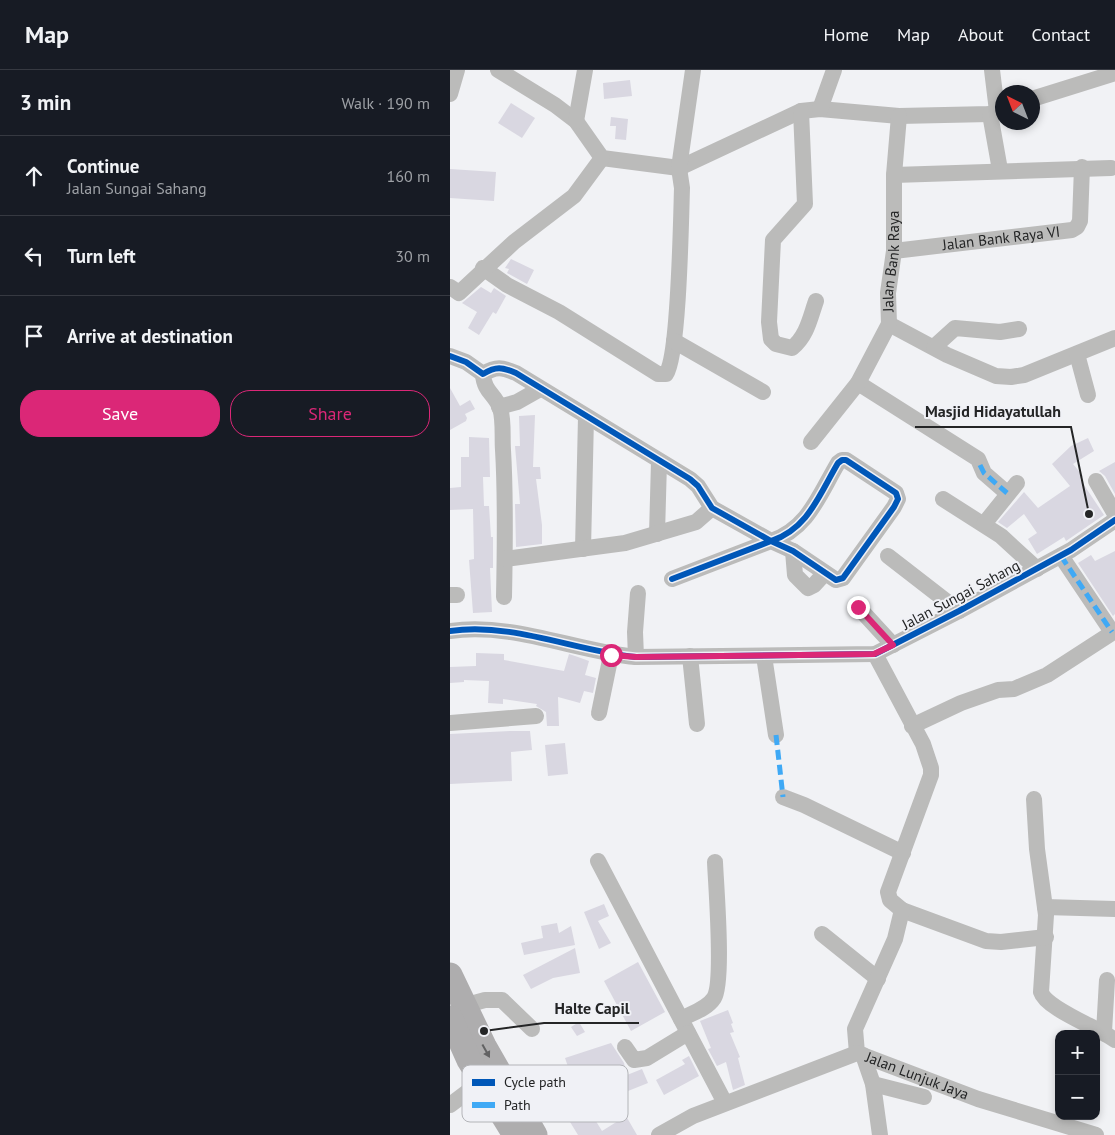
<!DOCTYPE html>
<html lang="en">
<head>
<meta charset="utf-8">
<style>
	:root { --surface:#171b24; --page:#20242c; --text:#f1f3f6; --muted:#9ea1a6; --line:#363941; --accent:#db2777 }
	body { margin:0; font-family:"PT Sans",sans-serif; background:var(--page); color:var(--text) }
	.controls { position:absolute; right:15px; bottom:15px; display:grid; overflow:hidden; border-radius:10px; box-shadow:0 2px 8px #0003 }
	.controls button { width:45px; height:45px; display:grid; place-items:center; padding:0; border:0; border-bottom:1px solid var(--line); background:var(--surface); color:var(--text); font:25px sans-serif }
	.compass { position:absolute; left:545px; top:15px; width:45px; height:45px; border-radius:50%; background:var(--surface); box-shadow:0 2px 8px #0003; rotate:318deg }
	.stop { position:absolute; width:15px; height:15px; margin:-11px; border:4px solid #db2777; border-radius:50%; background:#fff }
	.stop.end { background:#db2777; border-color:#fff; box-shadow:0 1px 5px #0008 }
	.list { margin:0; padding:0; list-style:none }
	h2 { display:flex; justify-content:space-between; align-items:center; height:65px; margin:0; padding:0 20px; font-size:21px }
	h2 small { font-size:16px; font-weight:400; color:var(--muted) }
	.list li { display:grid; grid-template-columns:32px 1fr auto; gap:15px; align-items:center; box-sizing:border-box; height:80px; padding:0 20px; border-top:1px solid var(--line) }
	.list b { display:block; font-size:19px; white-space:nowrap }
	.list p { margin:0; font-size:16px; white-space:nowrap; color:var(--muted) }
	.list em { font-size:16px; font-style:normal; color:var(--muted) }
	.actions { display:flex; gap:10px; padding:15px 20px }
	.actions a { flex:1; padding:11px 0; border:1px solid var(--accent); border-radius:20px; text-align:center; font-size:18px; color:var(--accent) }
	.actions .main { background:var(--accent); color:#fff }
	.icon { flex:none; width:28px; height:28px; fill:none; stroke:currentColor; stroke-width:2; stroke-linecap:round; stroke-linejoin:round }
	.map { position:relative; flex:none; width:665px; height:1065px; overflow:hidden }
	header { display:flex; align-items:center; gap:30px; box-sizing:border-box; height:70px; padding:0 25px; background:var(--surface); border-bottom:1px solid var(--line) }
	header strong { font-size:24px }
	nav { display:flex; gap:28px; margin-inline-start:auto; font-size:18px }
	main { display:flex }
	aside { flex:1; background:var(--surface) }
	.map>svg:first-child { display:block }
	.building { fill:#d9d7e1 }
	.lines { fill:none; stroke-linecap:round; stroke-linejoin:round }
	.minor { stroke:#bbbbba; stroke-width:16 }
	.highway { stroke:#aeadae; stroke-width:25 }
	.quiet { stroke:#3fa9f5; stroke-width:5; stroke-dasharray:10 5; stroke-linecap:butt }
	.cycleway-casing { stroke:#f0f1f6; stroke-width:9 }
	.cycleway { stroke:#0057b8; stroke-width:6 }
	.oneway { fill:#626263 }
	.route { stroke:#db2777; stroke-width:6 }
	.labels { text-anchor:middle; stroke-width:4; stroke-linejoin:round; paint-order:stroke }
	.street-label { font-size:15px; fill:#242526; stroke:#f0f1f6 }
	.key { fill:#f0f1f6; stroke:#b3b4b8; stroke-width:1 }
	.key-label { font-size:14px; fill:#242526 }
	.leader { fill:none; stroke:#242526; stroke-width:2 }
	.callout-dot { fill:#242526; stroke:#f0f1f6; stroke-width:2 }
	.callout-label { font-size:16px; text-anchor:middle; font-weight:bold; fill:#242526; stroke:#f0f1f6; stroke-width:4; stroke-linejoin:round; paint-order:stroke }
</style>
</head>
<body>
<header>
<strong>Map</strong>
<nav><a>Home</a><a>Map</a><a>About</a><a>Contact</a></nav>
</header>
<main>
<aside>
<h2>3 min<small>Walk · 190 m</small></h2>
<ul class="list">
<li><svg class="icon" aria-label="ahead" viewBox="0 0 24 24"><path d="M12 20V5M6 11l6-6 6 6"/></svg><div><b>Continue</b><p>Jalan Sungai Sahang</p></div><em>160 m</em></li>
<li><svg class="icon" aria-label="left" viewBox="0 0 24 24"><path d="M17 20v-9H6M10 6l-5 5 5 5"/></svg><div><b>Turn left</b></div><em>30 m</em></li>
<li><svg class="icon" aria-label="arrive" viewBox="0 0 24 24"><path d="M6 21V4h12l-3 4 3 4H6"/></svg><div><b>Arrive at destination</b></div></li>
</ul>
<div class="actions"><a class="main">Save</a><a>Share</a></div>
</aside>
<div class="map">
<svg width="665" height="1065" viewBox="0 0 665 1065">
	<rect width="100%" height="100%" fill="#f1f2f5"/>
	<g class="building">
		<path d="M180,10l2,16 -28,3 -1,-16z"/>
		<path d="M61,33l24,15 -13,20 -24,-15z"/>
		<path d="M161,47l17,2 -2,21 -11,-1 1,-13h-6z"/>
		<path d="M0,99l46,3 -2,29 -44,-3z"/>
		<path d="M61,189l23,11 -7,14 -20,-11 2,-4 -4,-1z"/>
		<path d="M31,217l10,6 3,-5 12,8 -10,18 -3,-2 -14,23 -11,-7 9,-16 -15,-9z"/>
		<path d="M0,318l10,18 10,-6 5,9 -10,5 2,4 -1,3 -16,9z"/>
		<path d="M85,345l-2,52h7l1,12h-5l6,46v19l-26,3 -1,-43h5l-5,-58h5l-1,-30z"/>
		<path d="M19,367l20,1 1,39h-7l1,29h5l2,31h2v31h-3l2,44 -19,1 -4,-53 5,-1 -1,-50 -23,1v-22l11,-1v-30h8z"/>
		<path d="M638,368l6,13 -21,13 10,12 -3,3 24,36 -38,26 -2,-4 -27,17 -9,-15 9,-6 -13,-19 -17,14 -9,-6 26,-30 14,16 32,-22 -18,-22 19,-18z"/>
		<path d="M665,392v32l-10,-18 -6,-5z"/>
		<path d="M665,481v63l-2,2 -35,-53 13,-8 4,6z"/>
		<path d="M26,583l28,1v6l60,11 5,-17 9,3 11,4 -4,14 11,3 -3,15 -9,-2 -4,12 -22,-6 1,29h-12l-1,-14 -10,-6 1,-2 -34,-5v5l-15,-1 1,-22 -25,-1v2l-14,1v-16l26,-1z"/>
		<path d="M60,661h20l2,19 -21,2 1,29 -62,3v-50z"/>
		<path d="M115,673l3,31 -20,2 -3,-31z"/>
		<path d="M154,834l5,12 -11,5 13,22 -12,6 -15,-37z"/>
		<path d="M107,853l2,10 12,-7 4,19 -51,10 -3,-12 22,-5 -2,-12z"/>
		<path d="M125,878l5,25 -27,5 -22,11 -8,-14z"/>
		<path d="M188,892l27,50 -34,19 -27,-50z"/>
		<path d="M278,940l5,13 -2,1 3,8 -4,1 10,24 -2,1 7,27 -12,5 -7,-28 -9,4 -9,-17 3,-1 -11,-27z"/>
		<path d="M129,952l6,10 -8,4 -6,-9z"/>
		<path d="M161,973l13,20 3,12 15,-6 6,14 -25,10 -9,-24 -40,15 -9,-26z"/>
		<path d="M239,986l10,20 -35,19 -8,-15 29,-16 -3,-4z"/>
		<path d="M136,1035l16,26 24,-15 11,19h-59l-11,-18z"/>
	</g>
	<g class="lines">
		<g class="minor">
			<path d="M48,0l57,35 21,16 26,37 77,10 122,-57 19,-2 79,7 91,-2 12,-5"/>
			<path d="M542,0l5,41"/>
			<path d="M0,24l7,-24"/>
			<path d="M582,29l83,-26"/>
			<path d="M370,39l14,-39"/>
			<path d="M351,41l4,93 -32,36 -4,82 2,17 5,5 16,4c15,-12 18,-30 24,-47"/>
			<path d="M540,44l10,56"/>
			<path d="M126,51l9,-51"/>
			<path d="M444,105l217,-7"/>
			<path id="s1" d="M444,181l178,-21 5,-3 3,-6 2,-54"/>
			<path d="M33,198l24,17 52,27 99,62h8c13,-18 15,-156 16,-186l-3,-20 14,-98"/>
			<path d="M0,217l9,6 55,-51 60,-46 28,-38"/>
			<path d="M439,254l58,31 49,21 15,1 13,-2 91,-37"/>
			<path d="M224,271l89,51"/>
			<path d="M484,277l21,-19 45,4 19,-3"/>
			<path d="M627,284l11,41"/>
			<path d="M0,286l16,6 17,12c13,-8 19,-7 33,-1l174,106 8,7 14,22 59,33 22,10 43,29 7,-2 51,-71 4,-8 -2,-6 -50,-33h-4l-4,3c-19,32 -30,66 -67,78l-99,38"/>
			<path d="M33,304c1,18 12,20 17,34 4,12 2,29 3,42 3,49 2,98 1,147"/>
			<path d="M408,313l120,76 6,14 23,20"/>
			<path d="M49,337l18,-5 23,-13"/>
			<path id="s2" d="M361,372l47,-59 31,-59 -1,-31 6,-42v-76l5,-59"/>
			<path d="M646,411l19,33"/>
			<path d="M493,429l58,37 36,33"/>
			<path d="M534,454l33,-41"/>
			<path d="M207,464l2,-72"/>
			<path d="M133,479l3,-132"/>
			<path d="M343,481l2,24 13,13 6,-3 11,-12"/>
			<path d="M438,486l71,55"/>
			<path d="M611,486l51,76"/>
			<path d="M55,489l120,-16 71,-21 16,-14"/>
			<path d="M0,525h7"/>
			<path d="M408,537l35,38"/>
			<path d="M0,561c63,-9 125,20 186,26l239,-3 84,-43 112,-61 44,-30"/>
			<path d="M240,586l7,68"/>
			<path d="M314,586l12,79"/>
			<path d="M186,587l-1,-25 3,-39"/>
			<path d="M149,643l12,-58"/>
			<path d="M0,653l86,-7"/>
			<path d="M462,656l49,-23 37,-13 16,-1 33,-14 68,-44"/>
			<path d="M333,727l21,8 99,48"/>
			<path d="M584,729l3,50 9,66 -5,77c5,17 58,36 74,48"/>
			<path d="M148,791l127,242"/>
			<path d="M595,837l70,2"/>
			<path d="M452,840l84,31 15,1 45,-5"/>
			<path d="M372,864l56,45"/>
			<path d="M13,936l22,-6h17l30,29"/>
			<path d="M231,949c11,-6 26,-10 33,-21 10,-16 2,-112 1,-136"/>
			<path d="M654,962l3,-52"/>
			<path d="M175,977l9,13 13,-2 41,-25"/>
			<path d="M407,983l-2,-24 40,-90 7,-29 -12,-10 -2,-8 43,-117v-7l-8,-24 -48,-90"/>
			<path d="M413,985l10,29 7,51"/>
			<path d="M423,1014l51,13"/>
			<path d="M0,1035l32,-24"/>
			<path id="s3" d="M209,1065l34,-19 164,-63 121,46 118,36"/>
		</g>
		<g class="highway">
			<path d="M0,905l34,71 51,89"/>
			<path d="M0,948l19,42 46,75"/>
		</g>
		<g class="quiet">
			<path d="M530,395l4,8 23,20"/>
			<path d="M611,486l51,76"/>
			<path d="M326,665l7,62"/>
		</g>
		<defs>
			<g id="cycleway">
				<path d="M0,286l16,6 17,12c13,-8 19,-7 33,-1l174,106 8,7 14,22 59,33 22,10 43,29 7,-2 51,-71 4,-8 -2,-6 -50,-33h-4l-4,3c-19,32 -30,66 -67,78l-99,38"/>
				<path d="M0,561c63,-9 125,20 186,26l239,-3 84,-43 112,-61 44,-30"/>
			</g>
		</defs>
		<use href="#cycleway" class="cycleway-casing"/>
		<use href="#cycleway" class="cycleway"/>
	</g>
	<defs><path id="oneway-solid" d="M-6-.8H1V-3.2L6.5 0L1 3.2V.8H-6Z" transform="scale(1.25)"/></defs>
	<use class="oneway" href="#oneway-solid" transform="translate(36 981) rotate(61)"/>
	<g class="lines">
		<path class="route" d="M161,585l25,2 238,-3 19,-9 -35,-38"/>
	</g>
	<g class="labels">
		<g class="street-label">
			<text dy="5" stroke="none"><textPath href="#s1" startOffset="108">Jalan Bank Raya VI</textPath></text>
			<text dy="5" stroke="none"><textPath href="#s2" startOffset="205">Jalan Bank Raya</textPath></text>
			<text transform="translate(511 525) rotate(-28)" y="5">Jalan Sungai Sahang</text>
			<text dy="5" stroke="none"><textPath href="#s3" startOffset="279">Jalan Lunjuk Jaya</textPath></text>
		</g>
	</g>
	<rect x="12" y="995" width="166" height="57" rx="8" class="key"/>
	<rect x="22" y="1009" width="23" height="7" fill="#0057b8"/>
	<rect x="22" y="1032" width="23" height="6" fill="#3fa9f5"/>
	<g class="key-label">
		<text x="54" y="1017">Cycle path</text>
		<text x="54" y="1040">Path</text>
	</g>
	<path class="leader" d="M639 444L621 357H465M34 961L94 953H189"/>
	<g class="callout-dot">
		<circle cx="639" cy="444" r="5"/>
		<circle cx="34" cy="961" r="5"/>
	</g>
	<g class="callout-label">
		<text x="543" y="347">Masjid Hidayatullah</text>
		<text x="142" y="944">Halte Capil</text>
	</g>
</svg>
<div class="controls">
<button>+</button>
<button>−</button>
</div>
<svg class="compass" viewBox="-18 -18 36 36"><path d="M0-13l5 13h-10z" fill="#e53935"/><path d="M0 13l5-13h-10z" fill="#9ea1a6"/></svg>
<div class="stop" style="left:161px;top:585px"></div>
<div class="stop end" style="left:408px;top:537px"></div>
</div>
</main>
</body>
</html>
